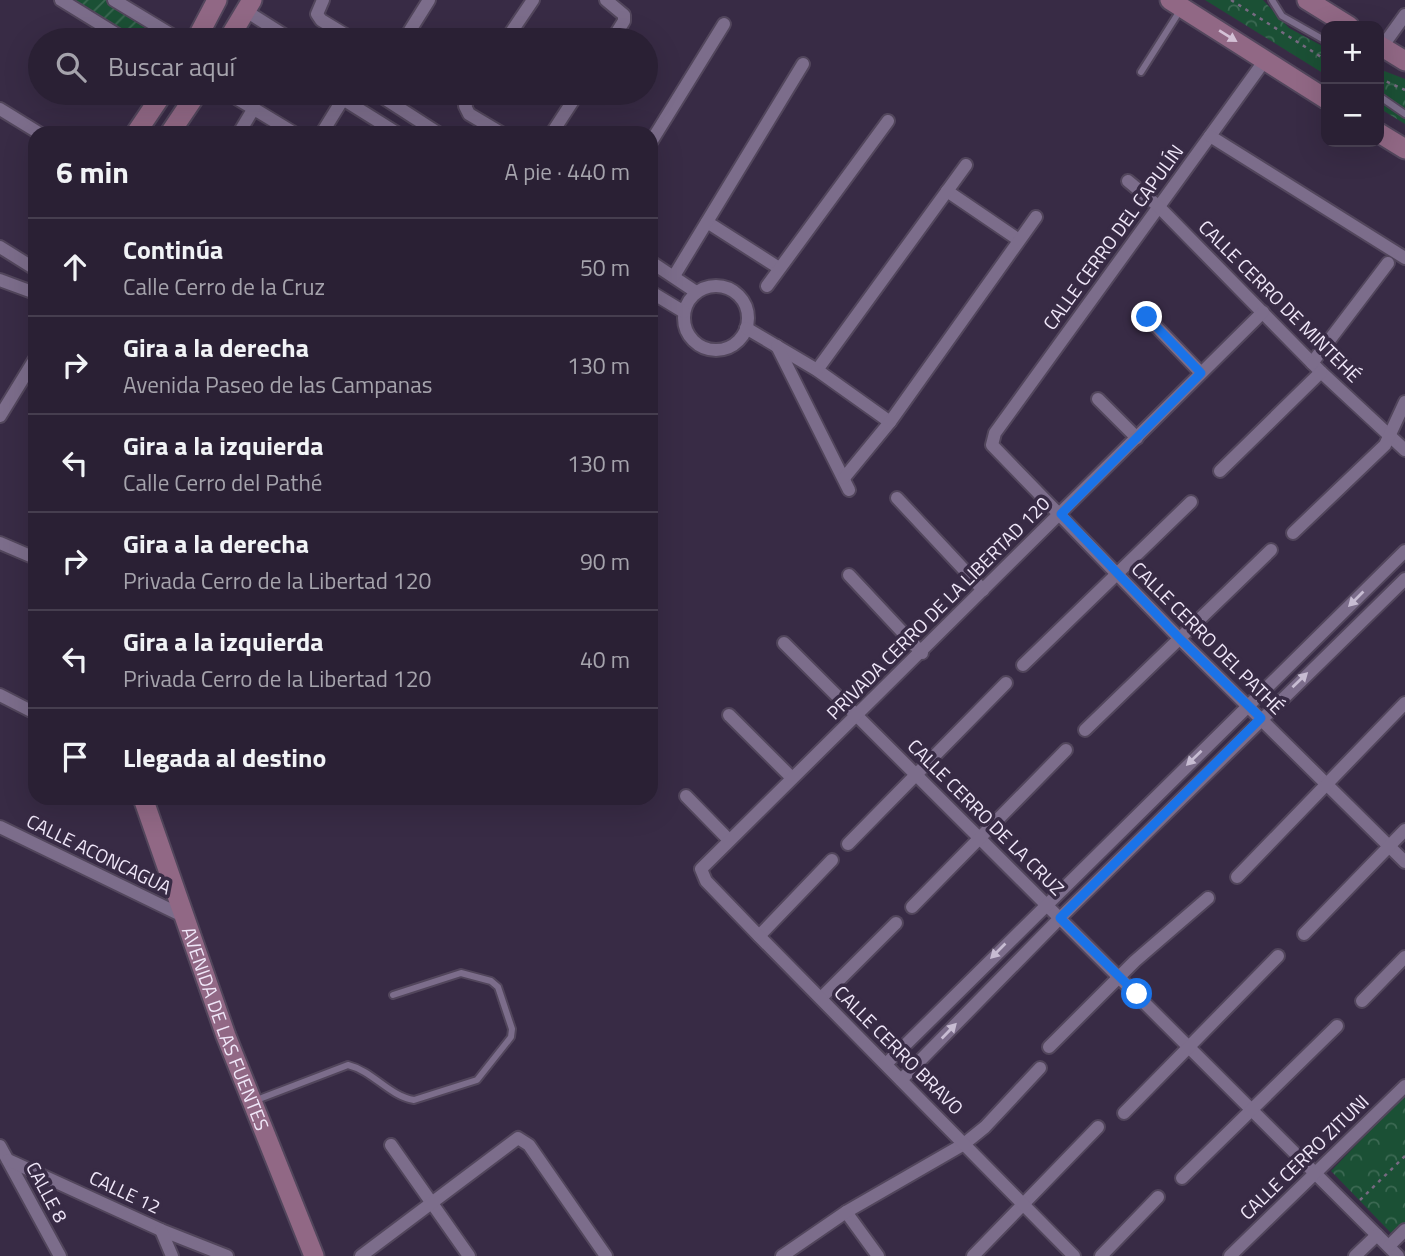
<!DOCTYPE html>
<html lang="es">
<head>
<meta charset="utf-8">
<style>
	:root { --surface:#2a2034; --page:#32283c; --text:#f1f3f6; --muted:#a5a3ac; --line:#463e4f }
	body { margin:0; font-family:"Titillium Web",sans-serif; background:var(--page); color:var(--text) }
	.controls { position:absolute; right:21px; top:21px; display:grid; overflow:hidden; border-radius:14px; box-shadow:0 7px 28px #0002 }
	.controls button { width:63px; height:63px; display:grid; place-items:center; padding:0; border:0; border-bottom:2px solid var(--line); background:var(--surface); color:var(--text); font:35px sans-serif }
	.stop { position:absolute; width:21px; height:21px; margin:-16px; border:5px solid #1a73e8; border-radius:50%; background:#fff }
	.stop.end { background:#1a73e8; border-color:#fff; box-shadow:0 2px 7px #0008 }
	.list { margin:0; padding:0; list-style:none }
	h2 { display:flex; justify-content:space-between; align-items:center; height:91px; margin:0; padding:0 28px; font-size:30px }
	h2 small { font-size:23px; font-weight:400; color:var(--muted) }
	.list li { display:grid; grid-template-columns:46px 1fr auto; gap:21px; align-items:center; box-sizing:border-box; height:98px; padding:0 28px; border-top:2px solid var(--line) }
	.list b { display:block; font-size:26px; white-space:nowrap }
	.list p { margin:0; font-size:23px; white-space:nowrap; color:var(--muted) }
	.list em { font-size:23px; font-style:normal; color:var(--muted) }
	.icon { flex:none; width:38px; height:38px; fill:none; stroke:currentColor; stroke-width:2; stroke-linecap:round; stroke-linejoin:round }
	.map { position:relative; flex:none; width:1405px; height:1256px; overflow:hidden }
	.search { position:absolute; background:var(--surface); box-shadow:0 7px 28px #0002; left:28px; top:28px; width:630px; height:77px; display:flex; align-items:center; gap:18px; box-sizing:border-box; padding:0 24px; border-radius:38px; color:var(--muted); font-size:26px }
	.panel { position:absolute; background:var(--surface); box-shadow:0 7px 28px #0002; left:28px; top:126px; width:630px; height:679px; border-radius:21px }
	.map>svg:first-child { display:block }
	.park { fill:url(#park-crowns) }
	.garden { fill:url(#garden-furrows) }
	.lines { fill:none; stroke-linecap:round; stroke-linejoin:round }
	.service-casing { stroke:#52465c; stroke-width:10 }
	.minor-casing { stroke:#52465c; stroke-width:16 }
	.secondary-casing { stroke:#52465c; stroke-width:23 }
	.path { stroke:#766a81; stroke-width:2.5; stroke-dasharray:3.5 5; stroke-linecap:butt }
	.service { stroke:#7c6d8b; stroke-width:6 }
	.minor { stroke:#7c6d8b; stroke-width:12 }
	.secondary { stroke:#916885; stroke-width:19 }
	.oneway { fill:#d4c1d6 }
	.oneway2 { fill:#c7bcd2 }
	.route { stroke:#1a73e8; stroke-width:9 }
	.labels { text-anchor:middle; stroke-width:7; stroke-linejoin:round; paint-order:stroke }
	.street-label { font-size:19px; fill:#f0e7f9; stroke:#382b45 }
</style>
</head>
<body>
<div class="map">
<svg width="1405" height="1256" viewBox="0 0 1405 1256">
	<defs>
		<pattern id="park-crowns" width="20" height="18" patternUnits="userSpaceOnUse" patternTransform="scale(1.75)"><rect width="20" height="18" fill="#1b5035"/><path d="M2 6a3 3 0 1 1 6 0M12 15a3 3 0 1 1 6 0" fill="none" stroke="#3c6953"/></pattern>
		<pattern id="garden-furrows" width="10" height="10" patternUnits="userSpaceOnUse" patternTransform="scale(1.75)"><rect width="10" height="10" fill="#1b5035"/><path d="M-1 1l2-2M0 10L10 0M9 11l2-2" fill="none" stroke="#3c6953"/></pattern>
	</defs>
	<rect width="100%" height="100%" fill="#382b45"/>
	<g class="park">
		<path d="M1205,0h58l26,28 37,20v27z"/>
		<path d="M1379,69l26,10v45l-26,-16z"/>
		<path d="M1405,1094v132l-11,10 -63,-65z"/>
	</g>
	<path class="garden" d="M66,0h42l64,40h-39z"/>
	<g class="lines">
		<defs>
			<g id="service">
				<path d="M1272,0l10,16 44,25"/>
				<path d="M1141,72l40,-63"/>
				<path d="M1379,96l26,18"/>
				<path d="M254,1101l94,-36c25,6 41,31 66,35l63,-20 34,-43 1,-8 -14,-42 -7,-6 -30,-8 -68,22"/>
			</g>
			<g id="minor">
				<path d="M61,0l65,40"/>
				<path d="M114,0l66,40"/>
				<path d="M323,0l-6,14 4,6 33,20"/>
				<path d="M606,0l18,15v6l-12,19"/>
				<path d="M246,11l46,29"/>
				<path d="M234,31l14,9"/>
				<path d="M404,40l25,-40"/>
				<path d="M506,40l27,-40"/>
				<path d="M1382,47l23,-32"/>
				<path d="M1265,60l-270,373 -3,12 188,194 225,223"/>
				<path d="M333,93l64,40"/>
				<path d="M376,93l62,40"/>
				<path d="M471,93l-6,13 4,8 32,19"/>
				<path d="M231,95l63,38"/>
				<path d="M0,109l39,24"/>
				<path d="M239,133l15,-25"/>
				<path d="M322,133l21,-34"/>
				<path d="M552,133l26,-40"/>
				<path d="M1210,136l195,122"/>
				<path d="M651,142l73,-118"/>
				<path d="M1128,181l30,25 163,166 84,78"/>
				<path d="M947,191l72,49"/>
				<path d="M707,222l72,46"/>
				<path d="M0,247l35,22"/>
				<path d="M651,262l45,30"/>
				<path d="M674,276l129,-212"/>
				<path d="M0,280l35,13"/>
				<circle cx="716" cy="318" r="32"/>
				<path d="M767,286l121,-165"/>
				<path d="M651,292l33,20"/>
				<path d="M1147,317l54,56"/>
				<path d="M746,328l71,42 73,52"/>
				<path d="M777,346l72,144"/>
				<path d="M1312,363l76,-100"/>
				<path d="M817,370l149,-205"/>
				<path d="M1098,399l39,39"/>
				<path d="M0,416l35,-57"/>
				<path d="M1220,471l101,-99"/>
				<path d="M844,478l46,-56 146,-205"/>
				<path d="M897,498l86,92"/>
				<path d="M1293,533l92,-88 20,-43"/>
				<path d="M0,543l35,15"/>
				<path d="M849,575l73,78"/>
				<path d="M784,643l614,613"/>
				<path d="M1023,665l168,-163"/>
				<path d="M0,695l35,18"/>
				<path d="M729,715l63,63"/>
				<path d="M1085,730l186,-180"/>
				<path d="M686,796l43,44"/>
				<path d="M0,827l181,88"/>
				<path d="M848,844l158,-161"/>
				<path d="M1237,877l168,-174"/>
				<path d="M912,907l154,-157"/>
				<path d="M1304,934l101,-104"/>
				<path d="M759,936l73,-76"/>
				<path d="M821,998l75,-75"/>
				<path d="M1362,1001l43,-44"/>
				<path d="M1049,1047l86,-86 73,-63"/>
				<path d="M886,1064l519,-513"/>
				<path d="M901,1080l159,-162 345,-339"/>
				<path d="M1124,1113l154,-157"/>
				<path d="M391,1145l78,111"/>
				<path d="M0,1146l60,110"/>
				<path d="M8,1160l153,70 66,26"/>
				<path d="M1182,1178l155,-152"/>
				<path d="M846,1212l32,44"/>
				<path d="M161,1230l11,26"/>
				<path d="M1389,1246l16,-16"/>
				<path d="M361,1256l157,-118 11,7 77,111"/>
				<path d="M782,1256l64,-44 118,-68 21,-17 55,-59"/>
				<path d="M973,1256l125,-129"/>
				<path d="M1074,1256l-315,-320 -53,-55 -5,-12 562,-557"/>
				<path d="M1101,1256l57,-59"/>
				<path d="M1230,1256l175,-170"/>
				<path d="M1355,1256l22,-21"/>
			</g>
			<g id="secondary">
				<path d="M1170,0l156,99"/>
				<path d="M1307,0l42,26"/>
				<path d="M196,40l21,-40"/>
				<path d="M228,40l24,-40"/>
				<path d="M1379,45l26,16"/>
				<path d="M136,133l27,-40"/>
				<path d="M170,133l27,-40"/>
				<path d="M1379,133l26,16"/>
				<path id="s1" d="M143,798l83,238 88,220"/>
			</g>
		</defs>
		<use href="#service" class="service-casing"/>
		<use href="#minor" class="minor-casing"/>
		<use href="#secondary" class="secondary-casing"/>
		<g class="path">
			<path d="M1231,0l95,60"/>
			<path d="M1379,78l26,12"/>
			<path d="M1360,1200l45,-44"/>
		</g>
		<use href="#service" class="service"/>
		<use href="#minor" class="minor"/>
		<use href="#secondary" class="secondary"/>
	</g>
	<defs><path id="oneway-solid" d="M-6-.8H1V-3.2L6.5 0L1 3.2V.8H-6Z" transform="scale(1.75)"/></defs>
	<use class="oneway" href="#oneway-solid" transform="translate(1228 36) rotate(32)"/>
	<g class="oneway2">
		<use href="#oneway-solid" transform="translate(1356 599) rotate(135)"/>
		<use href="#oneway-solid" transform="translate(1300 680) rotate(-44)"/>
		<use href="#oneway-solid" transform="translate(1194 758) rotate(136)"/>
		<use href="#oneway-solid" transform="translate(998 951) rotate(135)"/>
		<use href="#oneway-solid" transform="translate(949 1031) rotate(-46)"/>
	</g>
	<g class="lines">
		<path class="route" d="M1137,994l-77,-76 201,-200 -81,-79 -119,-125 140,-141 -54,-56"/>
	</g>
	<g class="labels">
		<g class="street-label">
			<text transform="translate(1113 237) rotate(-54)" y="7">CALLE CERRO DEL CAPULÍN</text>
			<text transform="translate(1280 301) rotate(45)" y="7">CALLE CERRO DE MINTEHÉ</text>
			<text transform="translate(938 608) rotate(-45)" y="7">PRIVADA CERRO DE LA LIBERTAD 120</text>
			<text transform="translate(1208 638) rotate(45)" y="7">CALLE CERRO DEL PATHÉ</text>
			<text transform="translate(986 817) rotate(45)" y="7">CALLE CERRO DE LA CRUZ</text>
			<text transform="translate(99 854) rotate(26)" y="7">CALLE ACONCAGUA</text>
			<text dy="7" stroke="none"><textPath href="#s1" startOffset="245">AVENIDA DE LAS FUENTES</textPath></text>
			<text transform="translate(899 1050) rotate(45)" y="7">CALLE CERRO BRAVO</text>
			<text transform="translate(1304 1157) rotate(-44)" y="7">CALLE CERRO ZITUNI</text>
			<text transform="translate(47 1192) rotate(62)" y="7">CALLE 8</text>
			<text transform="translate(125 1192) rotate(25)" y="7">CALLE 12</text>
		</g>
	</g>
</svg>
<div class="controls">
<button>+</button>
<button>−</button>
</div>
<div class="stop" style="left:1137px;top:994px"></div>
<div class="stop end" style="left:1147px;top:317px"></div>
<div class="search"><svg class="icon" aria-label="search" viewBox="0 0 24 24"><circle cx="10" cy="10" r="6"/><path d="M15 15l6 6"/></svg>Buscar aquí</div>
<section class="panel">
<h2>6 min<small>A pie · 440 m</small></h2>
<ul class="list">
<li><svg class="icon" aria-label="ahead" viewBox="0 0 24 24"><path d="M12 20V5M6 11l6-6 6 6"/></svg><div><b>Continúa</b><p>Calle Cerro de la Cruz</p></div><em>50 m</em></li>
<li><svg class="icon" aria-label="right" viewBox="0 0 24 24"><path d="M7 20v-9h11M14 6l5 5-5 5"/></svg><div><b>Gira a la derecha</b><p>Avenida Paseo de las Campanas</p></div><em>130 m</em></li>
<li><svg class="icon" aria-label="left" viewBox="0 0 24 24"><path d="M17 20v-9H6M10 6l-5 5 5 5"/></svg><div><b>Gira a la izquierda</b><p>Calle Cerro del Pathé</p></div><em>130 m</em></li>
<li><svg class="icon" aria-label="right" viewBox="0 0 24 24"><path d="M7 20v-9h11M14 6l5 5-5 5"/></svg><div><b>Gira a la derecha</b><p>Privada Cerro de la Libertad 120</p></div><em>90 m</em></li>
<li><svg class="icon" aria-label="left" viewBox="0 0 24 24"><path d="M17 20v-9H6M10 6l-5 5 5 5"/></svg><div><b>Gira a la izquierda</b><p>Privada Cerro de la Libertad 120</p></div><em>40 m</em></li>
<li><svg class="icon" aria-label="arrive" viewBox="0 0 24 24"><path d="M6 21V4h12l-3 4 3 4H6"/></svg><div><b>Llegada al destino</b></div></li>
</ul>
</section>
</div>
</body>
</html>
